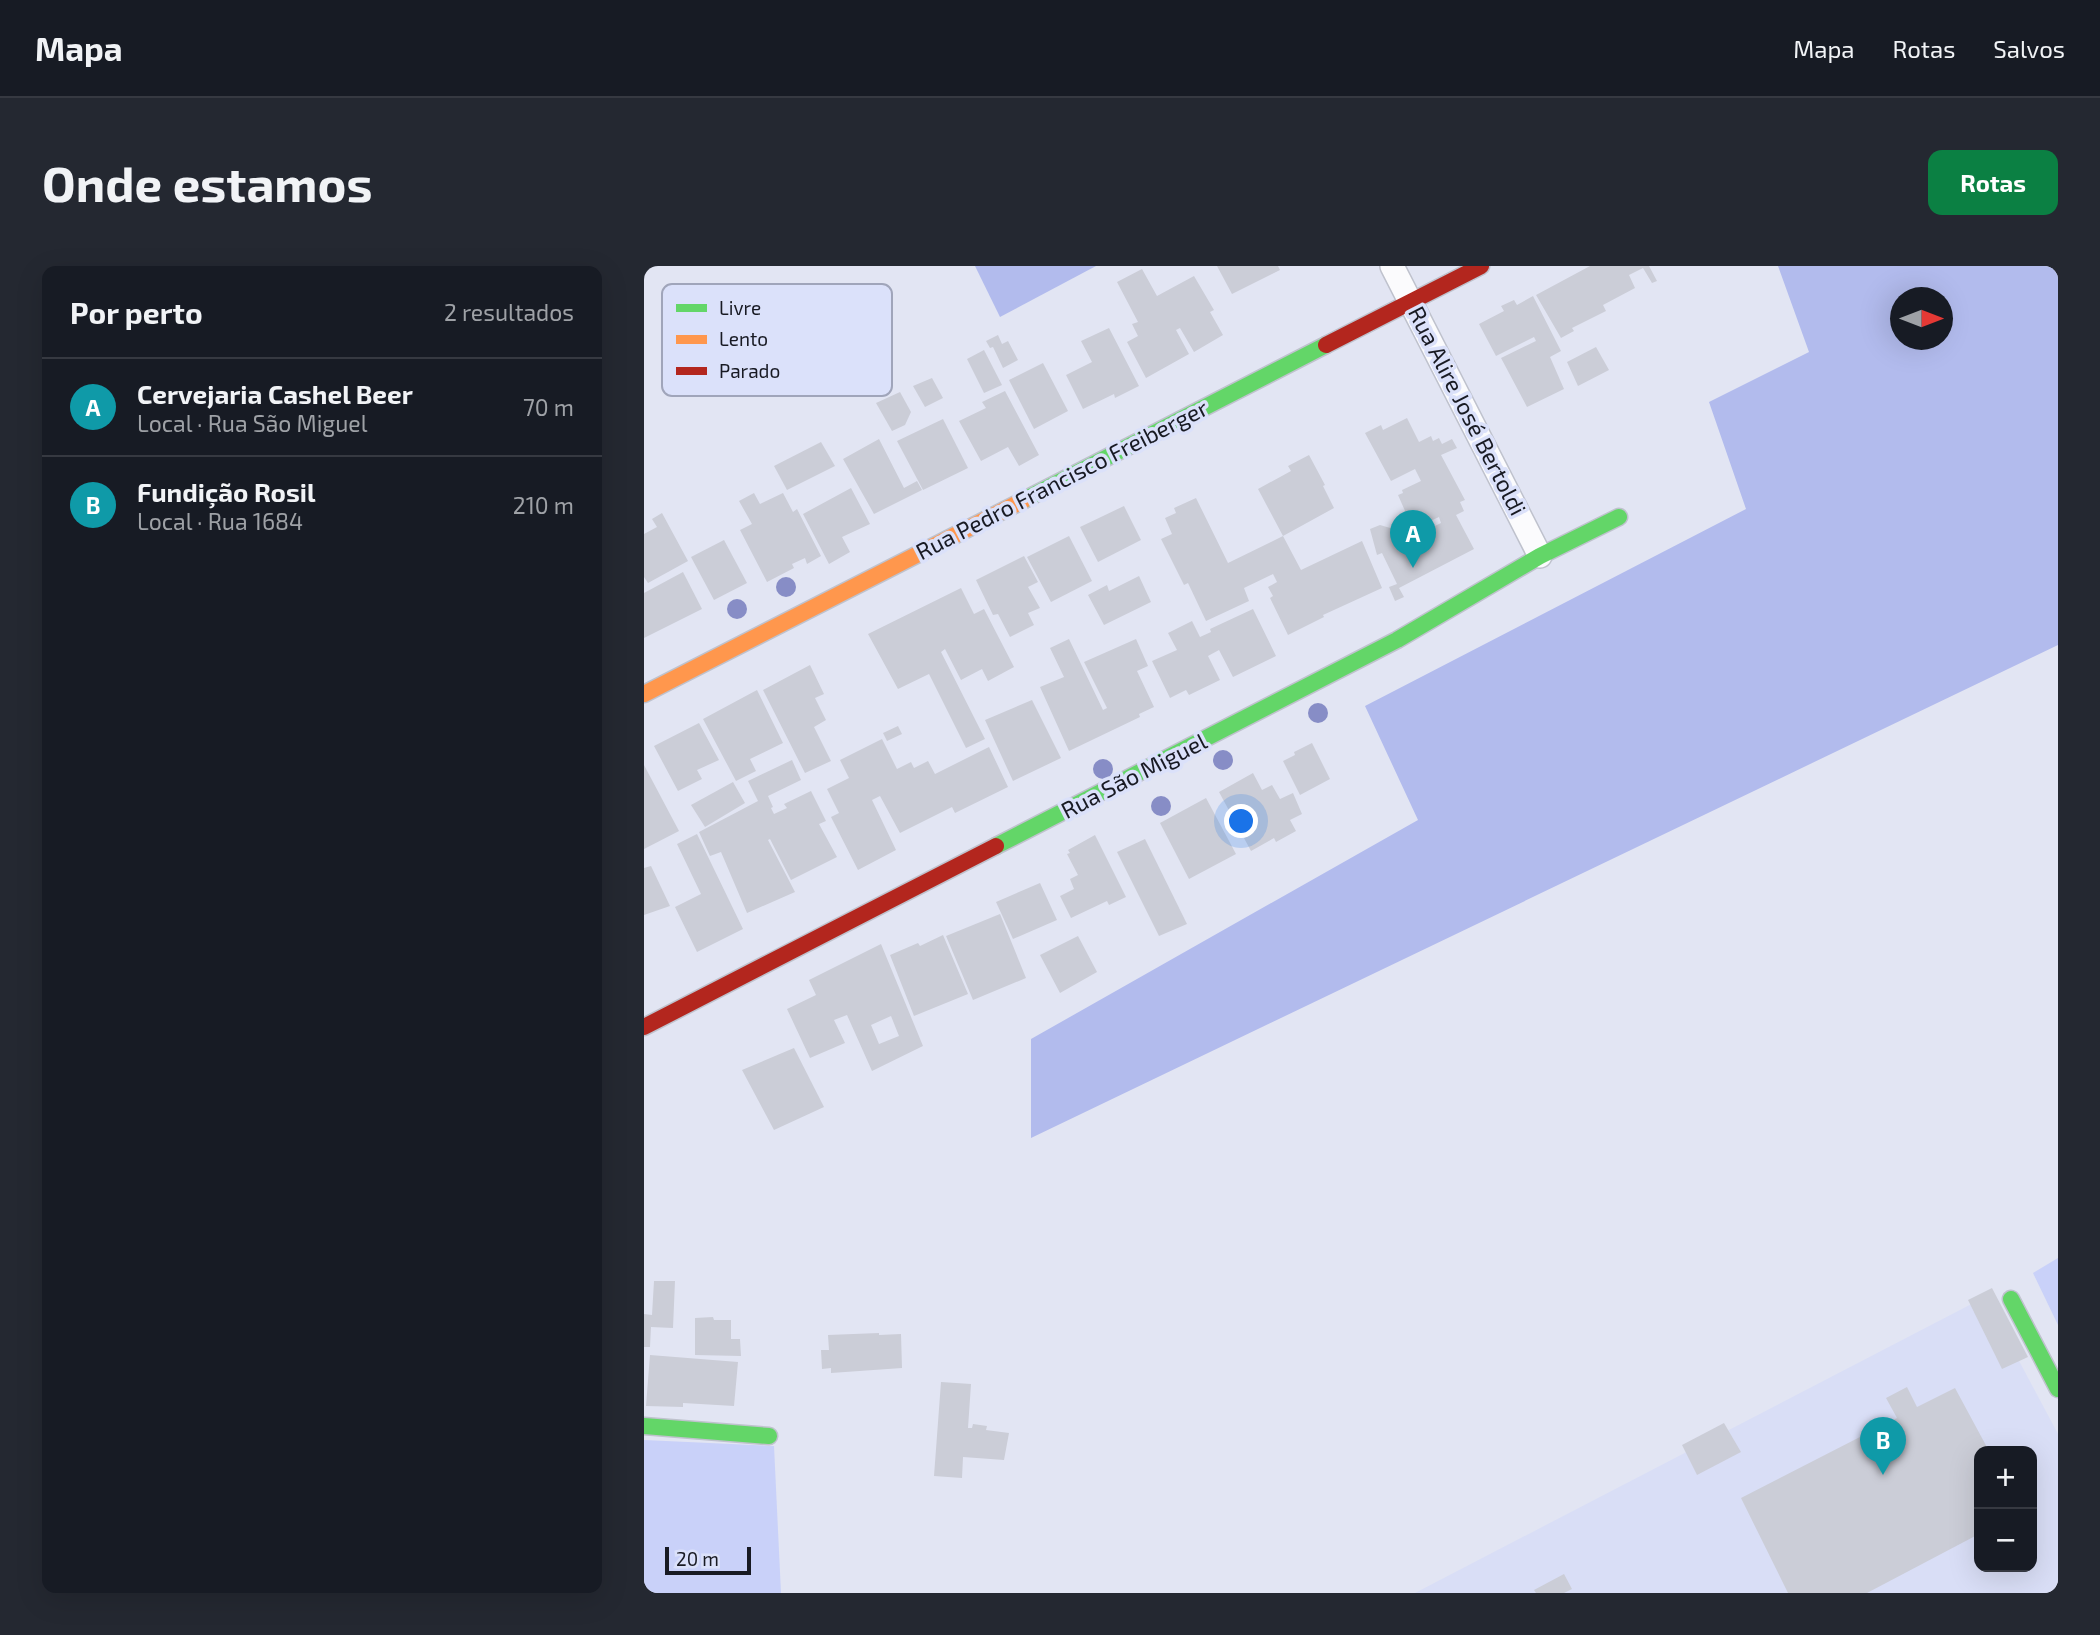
<!DOCTYPE html>
<html lang="pt">
<head>
<meta charset="utf-8">
<style>
	:root { --surface:#171b24; --page:#242831; --text:#f1f3f6; --muted:#9ea1a6; --line:#363941; --accent:#0b8043 }
	body { margin:0; font-family:"Exo 2",sans-serif; background:var(--page); color:var(--text) }
	.controls { position:absolute; right:21px; bottom:21px; display:grid; overflow:hidden; border-radius:14px; box-shadow:0 7px 28px #0002 }
	.controls button { width:63px; height:63px; display:grid; place-items:center; padding:0; border:0; border-bottom:2px solid var(--line); background:var(--surface); color:var(--text); font:35px sans-serif }
	.compass { position:absolute; left:1246px; top:21px; width:63px; height:63px; border-radius:50%; background:var(--surface); box-shadow:0 7px 28px #0002; rotate:90deg }
	.scale { position:absolute; left:21px; bottom:18px; width:86px; box-sizing:border-box; padding-left:7px; border:4px solid #181a23; border-top:0; font-size:19px; line-height:24px; white-space:nowrap; color:#181a23; -webkit-text-stroke:5px #dbe1fa; paint-order:stroke }
	.you { position:absolute; left:598px; top:556px; width:24px; height:24px; margin:-18px; border:5px solid #fff; border-radius:50%; background:#1a73e8; box-shadow:0 0 0 10px #1a73e833 }
	.badge { display:grid; place-items:center; width:46px; height:46px; border-radius:50%; background:var(--accent); color:#fff; font-size:23px; font-weight:700 }
	.pin { position:absolute; translate:-50% -58px; filter:drop-shadow(0 2px 4px #0008) }
	.pin::after { content:''; position:absolute; top:37px; width:24px; height:21px; background:inherit; clip-path:polygon(0 0,100% 0,50% 100%) }
	.list { margin:0; padding:0; list-style:none }
	h2 { display:flex; justify-content:space-between; align-items:center; height:91px; margin:0; padding:0 28px; font-size:30px }
	h2 small { font-size:23px; font-weight:400; color:var(--muted) }
	.list li { display:grid; grid-template-columns:46px 1fr auto; gap:21px; align-items:center; box-sizing:border-box; height:98px; padding:0 28px; border-top:2px solid var(--line) }
	.list b { display:block; font-size:26px; white-space:nowrap }
	.list p { margin:0; font-size:23px; white-space:nowrap; color:var(--muted) }
	.list em { font-size:23px; font-style:normal; color:var(--muted) }
	.map { position:relative; flex:none; width:1414px; height:1327px; overflow:hidden; border-radius:14px }
	header { display:flex; align-items:center; gap:42px; box-sizing:border-box; height:98px; padding:0 35px; background:var(--surface); border-bottom:2px solid var(--line) }
	header strong { font-size:33px }
	nav { display:flex; gap:38px; margin-inline-start:auto; font-size:24px }
	.intro { display:flex; align-items:center; justify-content:space-between; box-sizing:border-box; height:168px; padding:0 42px }
	h1 { margin:0; font-size:49px }
	.button { padding:18px 32px; border-radius:14px; background:var(--accent); color:#fff; font-size:24px; font-weight:700 }
	main { display:flex; gap:42px; padding:0 42px }
	aside { flex:1; background:var(--surface); border-radius:14px; box-shadow:0 7px 28px #0002 }
	.map>svg:first-child { display:block }
	.built { fill:#d9def6; fill-rule:evenodd }
	.green { fill:#c9d1f9 }
	.forest { fill:#b2bbed; fill-rule:evenodd }
	.building { fill:#cbcdd7; fill-rule:evenodd }
	.lines { fill:none; stroke-linecap:round; stroke-linejoin:round }
	.street-casing { stroke:#bfc2cd; stroke-width:26 }
	.fast-casing { stroke:#bfc2cd; stroke-width:19 }
	.slow-casing { stroke:#bfc2cd; stroke-width:19 }
	.jam-casing { stroke:#bfc2cd; stroke-width:19 }
	.street { stroke:#fbfbfd; stroke-width:23 }
	.fast { stroke:#63d668; stroke-width:16 }
	.slow { stroke:#ff974d; stroke-width:16 }
	.jam { stroke:#b3261e; stroke-width:16 }
	.tree { fill:#878dc6 }
	.labels { text-anchor:middle; stroke-width:7; stroke-linejoin:round; paint-order:stroke }
	.street-label { font-size:23px; fill:#181a23; stroke:#dbe1fa }
	.key { fill:#dbe1fa; stroke:#a0a5ba; stroke-width:2 }
	.key-label { font-size:19px; fill:#181a23 }
</style>
</head>
<body>
<header>
<strong>Mapa</strong>
<nav><a>Mapa</a><a>Rotas</a><a>Salvos</a></nav>
</header>
<div class="intro"><h1>Onde estamos</h1><a class="button">Rotas</a></div>
<main>
<aside>
<h2>Por perto<small>2 resultados</small></h2>
<ul class="list">
<li><span class="badge" style="background:#0f9aa8">A</span><div><b>Cervejaria Cashel Beer</b><p>Local · Rua São Miguel</p></div><em>70 m</em></li>
<li><span class="badge" style="background:#0f9aa8">B</span><div><b>Fundição Rosil</b><p>Local · Rua 1684</p></div><em>210 m</em></li>
</ul>
</aside>
<div class="map">
<svg width="1414" height="1327" viewBox="0 0 1414 1327">
	<rect width="100%" height="100%" fill="#e2e5f3"/>
	<path class="built" d="M1341,1031l73,137v159h-643zM1335,1185h53v116h-53z"/>
	<g class="green">
		<path d="M1414,992v67l-25,-52z"/>
		<path d="M0,1174l130,6 7,147h-137z"/>
	</g>
	<g class="forest">
		<path d="M331,0h121l-96,51z"/>
		<path d="M1134,0h280v379l-1027,493v-99l387,-219 -53,-114 381,-197 -37,-107 100,-50zM1256,32h42v42h-42z"/>
	</g>
	<g class="building">
		<path d="M573,0h61l2,4 -48,24z"/>
		<path d="M946,0h59l8,15 -5,2 -9,-15 -14,7 6,13 -32,17 3,6 -34,17 2,3 -13,7 -25,-43z"/>
		<path d="M498,3l15,27 37,-20 20,34 -4,2 13,23 -29,17 -14,-24 -4,2 13,24 -43,24 -19,-36 11,-6 -6,-12 6,-2 -21,-40z"/>
		<path d="M889,30l28,55 -11,6 14,32 -37,18 -26,-49 35,-17 -2,-4 -38,19 -17,-32 25,-13 -3,-5 13,-6 3,5z"/>
		<path d="M465,62l30,58 -24,12 -1,-4 -31,15 -17,-34 26,-13 -11,-21z"/>
		<path d="M354,69l4,9 6,-3 10,19 -15,8 -10,-21 -3,1 -4,-7z"/>
		<path d="M952,81l13,23 -31,16 -11,-24z"/>
		<path d="M340,84l18,35 -18,8 -17,-34z"/>
		<path d="M399,97l25,48 -34,18 -25,-49z"/>
		<path d="M288,112l11,20 -18,9 -12,-21z"/>
		<path d="M361,125l34,64 -20,11 -11,-19 -27,14 -22,-40 27,-13 -4,-6z"/>
		<path d="M256,126l11,20 -6,13 -13,6 -16,-28z"/>
		<path d="M763,152l12,24 12,-6 2,5 6,-3 3,6 10,-5 5,9 -16,7 24,45 -5,2 4,9 -8,4 18,34 -75,39 5,9 -9,4 -6,-14 8,-3 -15,-31 -5,2 -7,-26 10,-4 17,5 10,-4 5,11 29,-14 -2,-6 -26,12 -15,-34 5,-2 -1,-3 19,-9 -6,-12 -24,12 -26,-48 16,-8 2,5z"/>
		<path d="M299,153l25,49 -45,22 -26,-49z"/>
		<path d="M235,173l25,49 13,-7 5,9 -48,24 -31,-55z"/>
		<path d="M177,176l14,24 -48,24 -13,-24z"/>
		<path d="M665,189l16,30 -2,1 11,22 -51,28 -25,-47 33,-18 -3,-5z"/>
		<path d="M207,222l19,36 -28,13 8,15 -21,12 -26,-50z"/>
		<path d="M110,227l6,11 23,-11 10,19 4,-3 24,47 -14,8 -2,-6 -13,6 2,4 -27,14 -27,-52 12,-6 -13,-23z"/>
		<path d="M552,232l32,65 55,-27 18,34 61,-29 20,47 -59,27 1,2 -36,18 -18,-37 3,-2 -5,-9 9,-5 -4,-8 -29,14 5,13 -43,20 -18,-38 -4,2 -23,-46 11,-5 -7,-16 11,-5 -2,-5z"/>
		<path d="M480,240l17,34 -43,22 -18,-35z"/>
		<path d="M18,247l26,48 -40,22 -4,-6v-43l13,-7 -5,-8z"/>
		<path d="M425,270l23,45 -41,21 -24,-45z"/>
		<path d="M80,274l23,43 -33,17 -23,-43z"/>
		<path d="M380,290l14,26 -10,5 12,21 -12,5 6,12 -24,12 -12,-23 -5,1 -17,-35z"/>
		<path d="M39,306l19,37 -58,29v-45z"/>
		<path d="M495,310l12,26 -47,23 -16,-30 19,-10 2,6z"/>
		<path d="M317,322l13,26 10,-5 30,58 -26,14 -6,-12 -21,11 -16,-31 -4,3 44,87 -19,9 -37,-74 -31,15 -30,-55z"/>
		<path d="M609,343l23,47 -43,21 -14,-27 -11,6 12,24 -31,15 -3,-5 -16,8 -18,-37 25,-11 -9,-17 24,-12 8,16 11,-5 -1,-3z"/>
		<path d="M425,373l34,71 4,-2 -23,-46 52,-23 12,27 -11,5 17,36 -15,7 1,3 -71,34 -29,-64 24,-10 -14,-29z"/>
		<path d="M166,399l14,29 -9,4 11,22 -12,7 17,34 -26,12 -42,-83z"/>
		<path d="M113,424l26,53 -33,16 6,12 -20,10 -33,-62z"/>
		<path d="M388,434l29,58 -48,23 -28,-61z"/>
		<path d="M55,457l20,37 -22,10 5,9 -24,12 -24,-45z"/>
		<path d="M254,460l4,8 -15,7 -4,-8z"/>
		<path d="M238,473l15,30 14,-7 3,6 14,-7 7,13 54,-27 19,40 -53,26 -3,-6 -52,26 -20,-37 -8,4 24,50 -38,20 -27,-53 8,-4 -12,-24 22,-11 -9,-18z"/>
		<path d="M668,477l18,36 -30,16 -17,-34 12,-6 -1,-3z"/>
		<path d="M148,494l9,20 -33,16 5,11 -2,1 3,6 13,-6 -3,-4 27,-13 15,30 -7,3 18,33 -46,23 -21,-41 -2,1 27,52 -48,21 -26,-61 -11,4 -11,-24 59,-31 -10,-20z"/>
		<path d="M0,499l35,66 -35,18z"/>
		<path d="M609,507l9,17 10,-5 8,14 13,-6 9,21 -12,6 6,11 -20,11 -2,-4 -23,13 -32,-59z"/>
		<path d="M89,516l12,21 -40,24 -14,-22z"/>
		<path d="M562,532l30,56 -47,25 -29,-56z"/>
		<path d="M53,568l46,95 -46,23 -22,-45 26,-13 -24,-50z"/>
		<path d="M451,569l31,62 -17,8 -2,-4 -36,17 -11,-22 14,-7 -4,-10 8,-4 -11,-21 3,-1 -2,-3z"/>
		<path d="M501,573l42,85 -28,12 -42,-84z"/>
		<path d="M7,600l19,40 -26,9v-47z"/>
		<path d="M396,617l17,37 -44,19 -17,-37z"/>
		<path d="M356,648l26,64 -53,22 -27,-64z"/>
		<path d="M299,669l25,59 -54,22 -24,-61 28,-12 2,3z"/>
		<path d="M434,670l19,36 -37,21 -20,-38z"/>
		<path d="M237,678l42,102 -51,25 -25,-56 -13,5 11,23 -35,15 -23,-49 29,-14 -7,-15zM247,750l8,20 -20,8 -8,-19z"/>
		<path d="M150,782l30,59 -50,23 -32,-60z"/>
		<path d="M10,1015h21l-2,47 -22,-1 -1,20h-6v-33l8,1z"/>
		<path d="M1348,1022l36,69 -26,12 -34,-69z"/>
		<path d="M69,1051l1,3h17v19h9l1,17 -46,-1v-37z"/>
		<path d="M235,1067v2l22,-1 1,34 -71,5v-5l-9,1 -1,-19h8l-1,-15z"/>
		<path d="M6,1089l88,7 -4,44 -51,-3v4l-37,-1z"/>
		<path d="M297,1116l30,2 -3,44h4l1,-4 14,2 -1,4 23,3 -5,27 -41,-3 -1,21 -28,-2z"/>
		<path d="M1263,1121l10,20 38,-19 34,63h-10v83l-112,59h-79l-47,-95 156,-80 -11,-20z"/>
		<path d="M1080,1157l17,29 -44,23 -15,-30z"/>
		<path d="M920,1308l8,15 -8,4h-28l-2,-3z"/>
	</g>
	<g class="lines">
		<defs>
			<path id="street" d="M748,0l148,290"/>
			<g id="fast">
				<path d="M380,234l302,-155"/>
				<path d="M352,580l401,-206 143,-84 79,-39"/>
				<path d="M1367,1033l47,90"/>
				<path d="M0,1160l125,10"/>
			</g>
			<path id="slow" d="M0,428l380,-194"/>
			<g id="jam">
				<path d="M682,79l155,-79"/>
				<path d="M0,761l352,-181"/>
			</g>
		</defs>
		<use href="#street" class="street-casing"/>
		<use href="#fast" class="fast-casing"/>
		<use href="#slow" class="slow-casing"/>
		<use href="#jam" class="jam-casing"/>
		<use href="#street" class="street"/>
		<use href="#fast" class="fast"/>
		<use href="#slow" class="slow"/>
		<use href="#jam" class="jam"/>
	</g>
	<g class="tree">
		<circle cx="142" cy="321" r="10"/>
		<circle cx="93" cy="343" r="10"/>
		<circle cx="674" cy="447" r="10"/>
		<circle cx="579" cy="494" r="10"/>
		<circle cx="459" cy="503" r="10"/>
		<circle cx="517" cy="540" r="10"/>
	</g>
	<g class="labels">
		<g class="street-label">
			<text transform="translate(823 145) rotate(63)" y="8">Rua Alire José Bertoldi</text>
			<text transform="translate(418 214) rotate(-27)" y="8">Rua Pedro Francisco Freiberger</text>
			<text transform="translate(490 510) rotate(-27)" y="8">Rua São Miguel</text>
		</g>
	</g>
	<rect x="18" y="18" width="230" height="112" rx="10" class="key"/>
	<rect x="32" y="38" width="31" height="8" fill="#63d668"/>
	<rect x="32" y="69" width="31" height="9" fill="#ff974d"/>
	<rect x="32" y="101" width="31" height="8" fill="#b3261e"/>
	<g class="key-label">
		<text x="75" y="49">Livre</text>
		<text x="75" y="80">Lento</text>
		<text x="75" y="112">Parado</text>
	</g>
</svg>
<div class="controls">
<button>+</button>
<button>−</button>
</div>
<svg class="compass" viewBox="-18 -18 36 36"><path d="M0-13l5 13h-10z" fill="#e53935"/><path d="M0 13l5-13h-10z" fill="#9ea1a6"/></svg>
<div class="scale">20 m</div>
<div class="you"></div>
<div class="pin badge" style="left:769px;top:302px;background:#0f9aa8">A</div>
<div class="pin badge" style="left:1239px;top:1209px;background:#0f9aa8">B</div>
</div>
</main>
</body>
</html>
